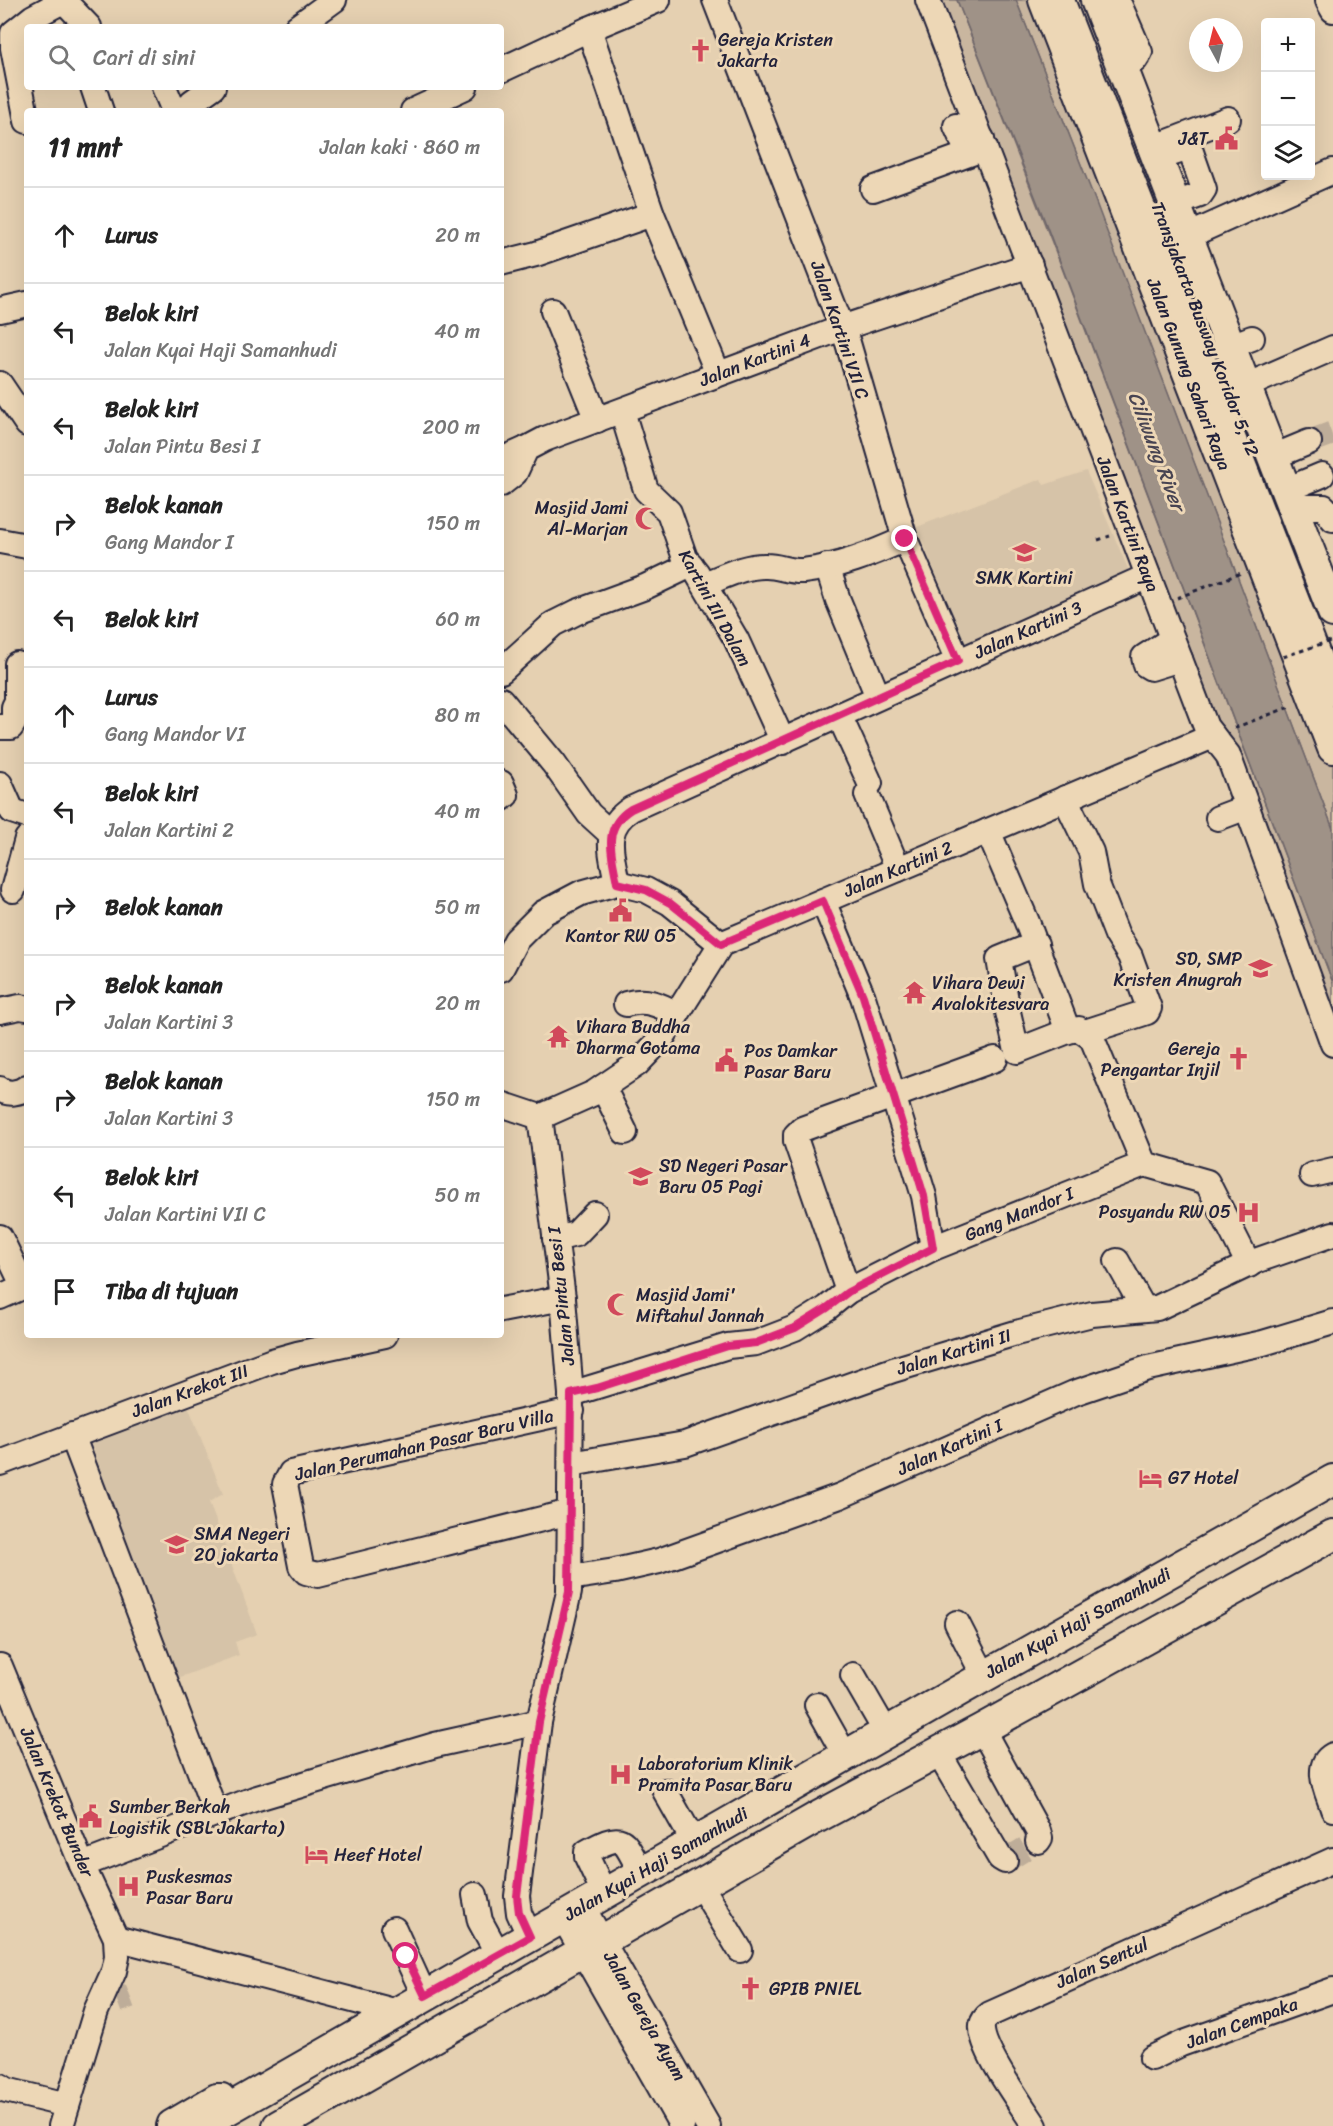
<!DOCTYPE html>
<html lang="id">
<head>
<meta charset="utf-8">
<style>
	:root { --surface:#fff; --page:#f6f6f6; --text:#222; --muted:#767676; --line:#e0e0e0 }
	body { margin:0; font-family:Sriracha,sans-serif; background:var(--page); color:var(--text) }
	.controls { position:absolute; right:18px; top:18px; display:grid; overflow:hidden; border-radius:6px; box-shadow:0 6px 24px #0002 }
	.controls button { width:54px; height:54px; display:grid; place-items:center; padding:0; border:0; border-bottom:2px solid var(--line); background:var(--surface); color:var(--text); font:30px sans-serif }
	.compass { position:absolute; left:1189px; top:18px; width:54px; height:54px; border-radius:50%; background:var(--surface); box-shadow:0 6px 24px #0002; rotate:353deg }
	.stop { position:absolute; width:18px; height:18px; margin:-14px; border:4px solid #db2777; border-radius:50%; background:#fff }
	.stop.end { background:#db2777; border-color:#fff; box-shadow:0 2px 6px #0008 }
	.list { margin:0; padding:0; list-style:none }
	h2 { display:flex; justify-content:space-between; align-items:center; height:78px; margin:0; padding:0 24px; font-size:26px }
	h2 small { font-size:20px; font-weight:400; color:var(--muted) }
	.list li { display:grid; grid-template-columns:39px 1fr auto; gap:18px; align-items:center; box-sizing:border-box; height:96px; padding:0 24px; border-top:2px solid var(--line) }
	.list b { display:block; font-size:22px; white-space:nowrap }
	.list p { margin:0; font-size:20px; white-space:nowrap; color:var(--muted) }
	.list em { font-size:20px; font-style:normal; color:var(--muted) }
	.icon { flex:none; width:33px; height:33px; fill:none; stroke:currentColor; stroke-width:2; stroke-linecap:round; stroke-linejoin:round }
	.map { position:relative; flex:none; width:1333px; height:2126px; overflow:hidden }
	.search { position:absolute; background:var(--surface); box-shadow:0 6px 24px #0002; left:24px; top:24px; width:480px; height:66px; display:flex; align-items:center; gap:15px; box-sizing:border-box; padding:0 21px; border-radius:6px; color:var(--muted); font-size:22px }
	.panel { position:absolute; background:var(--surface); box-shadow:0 6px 24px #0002; left:24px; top:108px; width:480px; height:1230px; border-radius:6px }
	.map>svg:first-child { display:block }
	.built { fill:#d6c3a8 }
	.green { fill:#c9b69f; stroke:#766c6d; stroke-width:1.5 }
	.water { fill:#9f9287; stroke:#6d6569; stroke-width:1.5 }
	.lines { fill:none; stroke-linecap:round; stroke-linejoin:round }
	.minor-tunnel { stroke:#bead99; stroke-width:24; stroke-dasharray:24 12; stroke-linecap:butt }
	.minor-casing { stroke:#22223b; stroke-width:28 }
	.major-casing { stroke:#22223b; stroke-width:34 }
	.path { stroke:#22223b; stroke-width:3; stroke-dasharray:4.5 4.5; stroke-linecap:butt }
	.minor { stroke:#edd7b6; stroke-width:24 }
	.major { stroke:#edd7b6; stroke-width:30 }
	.path-bridge { stroke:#22223b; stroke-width:3; stroke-dasharray:4.5 4.5; stroke-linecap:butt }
	.route { stroke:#db2777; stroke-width:8 }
	.labels { text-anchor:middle; stroke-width:6; stroke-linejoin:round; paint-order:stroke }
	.poi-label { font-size:18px; fill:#22223b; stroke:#edd7b6; text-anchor:start }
	.street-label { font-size:18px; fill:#22223b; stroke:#edd7b6 }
	.water-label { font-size:20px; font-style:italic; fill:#484452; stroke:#edd7b6 }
</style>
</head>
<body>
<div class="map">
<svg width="1333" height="2126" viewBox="0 0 1333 2126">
	<rect width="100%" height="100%" fill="#e5d0b1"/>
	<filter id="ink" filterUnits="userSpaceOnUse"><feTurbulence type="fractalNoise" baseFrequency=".0167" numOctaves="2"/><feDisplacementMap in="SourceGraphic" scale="12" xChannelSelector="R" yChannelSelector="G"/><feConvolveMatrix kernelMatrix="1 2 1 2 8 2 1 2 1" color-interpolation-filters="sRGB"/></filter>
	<g filter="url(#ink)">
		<g class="built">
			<path d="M1086,471l45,105 -166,70 -48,-119 124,-48 3,6z"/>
			<path d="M187,1403l36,91 -14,8 48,132 -22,8 4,13 -64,24 -85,-239z"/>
		</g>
		<g class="green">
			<path d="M928,0h29l105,268 271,715v61z"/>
			<path d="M1016,0h28l289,748v81l-250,-659z"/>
		</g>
		<path class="water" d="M957,0h59l79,200 238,629v154l-289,-764z"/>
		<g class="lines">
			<g class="minor-tunnel">
				<path d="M1309,442l24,-9"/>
				<path d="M1005,1861l33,-20"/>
				<path d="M117,2001l13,-5"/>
			</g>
			<defs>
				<g id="minor">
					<path d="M715,0l133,343 57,196 53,122"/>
					<path d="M928,0l278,727 22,28 105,289"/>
					<path d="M1062,0l271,693"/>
					<path d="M64,1l25,26"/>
					<path d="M1328,1l5,9"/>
					<path d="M1101,11l19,-5 20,46 -5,8 -13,7"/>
					<path d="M297,27l37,-27"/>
					<path d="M589,29l63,185 66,160"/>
					<path d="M501,70l88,-41 69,-29"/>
					<path d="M93,87l8,24"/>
					<path d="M164,87l10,24"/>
					<path d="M192,102l21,-15"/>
					<path d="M413,111l52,-24"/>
					<path d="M27,121l-14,-73v-15l20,-16 32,-17"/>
					<path d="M956,126l9,20 17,-7"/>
					<path d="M1158,146l70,-27"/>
					<path d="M1158,158l25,-8 8,2 13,37 -4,6 -25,9"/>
					<path d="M873,189l112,-41"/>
					<path d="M1188,236l145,-65"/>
					<path d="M501,263l35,-9 116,-40"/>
					<path d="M0,310l27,-6"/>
					<path d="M553,311l44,109"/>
					<path d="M1231,346l21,-8"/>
					<path d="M0,384l27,40"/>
					<path d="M1246,386l87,-38"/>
					<path d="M622,411l24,79 23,22 16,46 12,15 39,66 47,103"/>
					<path d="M1273,457l36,-15"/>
					<path d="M501,460l25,-11"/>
					<path d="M501,484l14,-11 11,-24 19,-10 297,-111 188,-63"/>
					<path d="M1286,490l36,-15"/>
					<path d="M1294,510l5,-3h25l9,12"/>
					<path d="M0,541l27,5"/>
					<path d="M827,566l11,34 40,97"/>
					<path d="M704,584c19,-7 41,-19 62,-18 13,0 24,6 37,5 36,-4 69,-17 102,-32"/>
					<path d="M1172,639l-28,18 2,8 5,3 29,-9"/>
					<path d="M501,671l52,-47 24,-12 68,-25 46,-22"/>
					<path d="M501,700l53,64 35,50 22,20"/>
					<path d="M839,715l31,68"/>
					<path d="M0,727h11l3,-5v-15l3,-6v-37"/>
					<path d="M501,783l5,12 -5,4"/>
					<path d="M0,784l12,27 15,5"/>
					<path d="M867,795l31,74"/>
					<path d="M1065,798l26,54 6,32 20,51 13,21 19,52 -2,4 -6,2 -56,18"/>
					<path d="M1218,818l29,-11"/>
					<path d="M988,831l39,91 41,109"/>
					<path d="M617,883c-5,-29 -16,-55 14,-74l517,-233"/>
					<path d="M13,890l14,-51"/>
					<path d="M823,901l40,96 61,199 9,52"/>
					<path d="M1036,944l-37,15 9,53 9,39 51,-20 11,-2 13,9 52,126"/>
					<path d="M501,969l15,-29 27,-27 38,-20 36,-10 29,7 24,13 51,41"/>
					<path d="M626,1004c20,-6 34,1 51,10"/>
					<path d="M0,1011l20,-4 7,1"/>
					<path d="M603,1087l22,45"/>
					<path d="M0,1089c8,6 20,4 27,-2"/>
					<path d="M501,1104l39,13"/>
					<path d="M540,1117l54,-24 43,-29 25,-26 59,-94 492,-208"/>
					<path d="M1144,1164l63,18 42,83"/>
					<path d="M1312,1175l21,-5"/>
					<path d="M0,1237l24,50"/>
					<path d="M555,1239l21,-5 19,-20"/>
					<path d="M1117,1261l27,48"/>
					<path d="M848,1291l-52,-150v-6l6,-6 193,-70"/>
					<path d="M0,1297l27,-12"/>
					<path d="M501,1310l62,-12"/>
					<path d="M571,1394l157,-48 28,-3 39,-15 32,-20 21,-17 85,-43 211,-84"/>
					<path d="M72,1435l144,379"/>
					<path d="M0,1463l272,-102 25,-7 88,-19"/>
					<path d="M571,1464l114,-20 208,-74 123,-37 76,-19 65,-6 101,-48 75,-26"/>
					<path d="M570,1512l-252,63 -12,-3 -5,-6 -16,-82 6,-11 281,-62"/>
					<path d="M569,1578l46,-7 44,-10 181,-65 234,-103 74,-25 115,-25 70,-21"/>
					<path d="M957,1623l27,53"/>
					<path d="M0,1666l82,199 34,73 1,19 -3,14 -18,40 -35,115"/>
					<path d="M853,1675l33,57"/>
					<path d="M817,1705l28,50"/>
					<path d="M982,1729l56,102 2,7 -2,3"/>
					<path d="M938,1752l62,106 5,3"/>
					<path d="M1333,1755c-20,11 -5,38 0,54"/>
					<path d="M665,1791l29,51"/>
					<path d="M82,1865l172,-66 181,-54 104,-23"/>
					<path d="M700,1884l40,66"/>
					<path d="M604,1893l-17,-36v-5c38,-21 35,-14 54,20"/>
					<path d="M475,1895l5,26 18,33"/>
					<path d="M582,1906l126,220"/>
					<path d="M563,1917l119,209"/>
					<path d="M394,1929l31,68"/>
					<path d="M530,1937l-11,-24 -2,-17 22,-174 30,-130 2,-198 -8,-96 -23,-181"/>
					<path d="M116,1938l282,74"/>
					<path d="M1152,2058l29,-14 152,-54"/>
					<path d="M0,2086l6,4 61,15"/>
					<path d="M169,2126l1,-3 46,-27h6l9,12"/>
					<path d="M1035,2126c-13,-21 -56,-78 -53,-101 1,-5 4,-8 8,-11l343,-154"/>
				</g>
				<g id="major">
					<path d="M1044,0l289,748"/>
					<path d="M1096,0l237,612"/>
					<path d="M199,2126l763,-437 371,-209"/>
					<path d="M278,2126l536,-307 168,-90 351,-194"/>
				</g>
			</defs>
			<use href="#minor" class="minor-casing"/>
			<use href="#major" class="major-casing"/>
			<g class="path">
				<path d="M1098,540l12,-4"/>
				<path d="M1177,598l64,-25"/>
				<path d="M1234,728l58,-22"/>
			</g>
			<use href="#minor" class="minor"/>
			<use href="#major" class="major"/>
			<path class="path-bridge" d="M1283,657l50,-17"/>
		</g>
	</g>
	<g class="lines" filter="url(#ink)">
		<path class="route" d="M406,1956l19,40 105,-59 -11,-24 -2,-17 22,-174 30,-130 2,-198 26,-6 131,-42 28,-3 39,-15 32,-20 21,-16 85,-44 -9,-52 -61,-200 -40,-95 -102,43 -51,-41 -24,-13 -29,-7c-5,-29 -16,-55 14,-74l327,-148 -53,-122"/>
	</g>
	<defs>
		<symbol id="church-bare" viewBox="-9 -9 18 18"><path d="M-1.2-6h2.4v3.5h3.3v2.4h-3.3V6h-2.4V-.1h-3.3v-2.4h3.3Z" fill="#d1495b" stroke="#edd7b6" stroke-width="2.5" paint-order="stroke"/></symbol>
		<symbol id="civic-bare" viewBox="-9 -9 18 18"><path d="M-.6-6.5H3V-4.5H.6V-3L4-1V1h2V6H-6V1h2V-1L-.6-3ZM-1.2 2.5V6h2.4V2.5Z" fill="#d1495b" stroke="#edd7b6" stroke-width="2.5" paint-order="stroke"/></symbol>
		<symbol id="mosque-bare" viewBox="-9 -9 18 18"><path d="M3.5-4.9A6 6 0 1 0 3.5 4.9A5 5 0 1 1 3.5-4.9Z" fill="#d1495b" stroke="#edd7b6" stroke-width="2.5" paint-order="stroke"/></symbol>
		<symbol id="school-bare" viewBox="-9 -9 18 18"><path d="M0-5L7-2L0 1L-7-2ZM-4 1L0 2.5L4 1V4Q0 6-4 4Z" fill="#d1495b" stroke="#edd7b6" stroke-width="2.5" paint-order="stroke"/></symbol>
		<symbol id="temple-bare" viewBox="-9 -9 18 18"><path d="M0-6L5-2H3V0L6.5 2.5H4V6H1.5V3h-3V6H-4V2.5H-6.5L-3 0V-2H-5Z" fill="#d1495b" stroke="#edd7b6" stroke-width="2.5" paint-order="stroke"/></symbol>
		<symbol id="hospital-bare" viewBox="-9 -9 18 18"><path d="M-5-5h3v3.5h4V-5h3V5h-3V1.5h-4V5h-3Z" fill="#d1495b" stroke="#edd7b6" stroke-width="2.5" paint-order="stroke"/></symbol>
		<symbol id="hotel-bare" viewBox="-9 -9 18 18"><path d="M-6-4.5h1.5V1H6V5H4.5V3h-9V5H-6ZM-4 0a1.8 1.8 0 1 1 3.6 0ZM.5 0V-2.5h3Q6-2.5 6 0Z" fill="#d1495b" stroke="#edd7b6" stroke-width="2.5" paint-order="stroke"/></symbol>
	</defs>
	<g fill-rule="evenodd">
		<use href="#church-bare" x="684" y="34" width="33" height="33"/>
		<use href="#civic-bare" x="1210" y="122" width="33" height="33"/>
		<use href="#mosque-bare" x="630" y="502" width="33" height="33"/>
		<use href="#school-bare" x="1008" y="536" width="33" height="33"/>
		<use href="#civic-bare" x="604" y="894" width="33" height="33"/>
		<use href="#school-bare" x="1244" y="952" width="33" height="33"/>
		<use href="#temple-bare" x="898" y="976" width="33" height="33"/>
		<use href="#temple-bare" x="542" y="1020" width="33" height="33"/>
		<use href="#church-bare" x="1222" y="1042" width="33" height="33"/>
		<use href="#civic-bare" x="710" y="1044" width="33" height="33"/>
		<use href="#school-bare" x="624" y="1160" width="33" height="33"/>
		<use href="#hospital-bare" x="1232" y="1196" width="33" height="33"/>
		<use href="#mosque-bare" x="602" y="1288" width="33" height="33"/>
		<use href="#hotel-bare" x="1134" y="1462" width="33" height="33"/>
		<use href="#school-bare" x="160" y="1528" width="33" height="33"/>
		<use href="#hospital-bare" x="604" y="1758" width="33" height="33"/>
		<use href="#civic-bare" x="74" y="1800" width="33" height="33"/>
		<use href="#hotel-bare" x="300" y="1838" width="33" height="33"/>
		<use href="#hospital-bare" x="112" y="1870" width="33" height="33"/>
		<use href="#church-bare" x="734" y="1972" width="33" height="33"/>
	</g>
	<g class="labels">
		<g class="poi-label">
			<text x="718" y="46">Gereja Kristen<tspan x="718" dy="21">Jakarta</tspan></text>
			<text x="1208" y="145" text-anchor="end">J&amp;T</text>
			<text x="628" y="514" text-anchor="end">Masjid Jami<tspan x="628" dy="21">Al-Marjan</tspan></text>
			<text x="1024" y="584" text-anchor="middle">SMK Kartini</text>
			<text x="621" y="942" text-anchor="middle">Kantor RW 05</text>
			<text x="1242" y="965" text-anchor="end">SD, SMP<tspan x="1242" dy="21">Kristen Anugrah</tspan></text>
			<text x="932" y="989">Vihara Dewi<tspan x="932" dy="21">Avalokitesvara</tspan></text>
			<text x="576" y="1033">Vihara Buddha<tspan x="576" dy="21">Dharma Gotama</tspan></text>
			<text x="1220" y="1055" text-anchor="end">Gereja<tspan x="1220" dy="21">Pengantar Injil</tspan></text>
			<text x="744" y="1057">Pos Damkar<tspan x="744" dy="21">Pasar Baru</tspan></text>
			<text x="659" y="1172">SD Negeri Pasar<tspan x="659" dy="21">Baru 05 Pagi</tspan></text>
			<text x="1231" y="1218" text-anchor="end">Posyandu RW 05</text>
			<text x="636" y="1301">Masjid Jami'<tspan x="636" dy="21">Miftahul Jannah</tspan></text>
			<text x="1168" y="1484">G7 Hotel</text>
			<text x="194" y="1540">SMA Negeri<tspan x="194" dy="21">20 jakarta</tspan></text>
			<text x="638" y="1770">Laboratorium Klinik<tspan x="638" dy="21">Pramita Pasar Baru</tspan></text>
			<text x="109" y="1813">Sumber Berkah<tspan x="109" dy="21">Logistik (SBL Jakarta)</tspan></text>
			<text x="334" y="1861">Heef Hotel</text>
			<text x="146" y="1883">Puskesmas<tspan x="146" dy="21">Pasar Baru</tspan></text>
			<text x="769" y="1995">GPIB PNIEL</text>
		</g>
		<g class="street-label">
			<text transform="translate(1205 329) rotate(69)" y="6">Transjakarta Busway Koridor 5, 12</text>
			<text transform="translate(840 330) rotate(71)" y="6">Jalan Kartini VII C</text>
			<text transform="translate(755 360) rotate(-21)" y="6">Jalan Kartini 4</text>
			<text transform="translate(1189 374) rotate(69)" y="6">Jalan Gunung Sahari Raya</text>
			<text transform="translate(1128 524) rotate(69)" y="6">Jalan Kartini Raya</text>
			<text transform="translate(715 608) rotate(61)" y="6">Kartini III Dalam</text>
			<text transform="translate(1028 630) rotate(-24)" y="6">Jalan Kartini 3</text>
			<text transform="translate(898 869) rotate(-23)" y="6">Jalan Kartini 2</text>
			<text transform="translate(1019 1214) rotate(-22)" y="6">Gang Mandor I</text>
			<text transform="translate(561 1296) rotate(-96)" y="6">Jalan Pintu Besi I</text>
			<text transform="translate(954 1352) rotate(-17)" y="6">Jalan Kartini II</text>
			<text transform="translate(190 1391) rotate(-20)" y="6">Jalan Krekot III</text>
			<text transform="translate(424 1445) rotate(-13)" y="6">Jalan Perumahan Pasar Baru Villa</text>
			<text transform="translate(950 1447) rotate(-24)" y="6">Jalan Kartini I</text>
			<text transform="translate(1078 1623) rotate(-29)" y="6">Jalan Kyai Haji Samanhudi</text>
			<text transform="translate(57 1802) rotate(67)" y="6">Jalan Krekot Bunder</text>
			<text transform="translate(656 1864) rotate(-30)" y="6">Jalan Kyai Haji Samanhudi</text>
			<text transform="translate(1102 1963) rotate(-24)" y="6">Jalan Sentul</text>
			<text transform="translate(645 2016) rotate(60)" y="6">Jalan Gereja Ayam</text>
			<text transform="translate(1242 2023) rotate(-20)" y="6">Jalan Cempaka</text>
		</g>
		<g class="water-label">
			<text transform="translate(1157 451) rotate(69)" y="7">Ciliwung River</text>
		</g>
	</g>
</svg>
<div class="controls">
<button>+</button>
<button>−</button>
<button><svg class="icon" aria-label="layers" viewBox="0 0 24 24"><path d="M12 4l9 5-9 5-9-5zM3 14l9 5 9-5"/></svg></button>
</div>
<svg class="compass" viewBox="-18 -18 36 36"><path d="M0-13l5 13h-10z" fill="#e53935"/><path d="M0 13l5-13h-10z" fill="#767676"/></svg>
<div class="stop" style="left:406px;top:1956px"></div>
<div class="stop end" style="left:905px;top:539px"></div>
<div class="search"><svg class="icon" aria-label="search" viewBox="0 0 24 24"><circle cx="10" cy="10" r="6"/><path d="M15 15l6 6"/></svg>Cari di sini</div>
<section class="panel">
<h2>11 mnt<small>Jalan kaki · 860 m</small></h2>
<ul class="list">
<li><svg class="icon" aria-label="ahead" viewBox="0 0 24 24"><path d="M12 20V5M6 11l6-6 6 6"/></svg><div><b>Lurus</b></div><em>20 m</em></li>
<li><svg class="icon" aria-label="left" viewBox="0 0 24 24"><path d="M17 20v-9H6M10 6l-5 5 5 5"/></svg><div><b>Belok kiri</b><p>Jalan Kyai Haji Samanhudi</p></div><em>40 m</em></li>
<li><svg class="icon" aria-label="left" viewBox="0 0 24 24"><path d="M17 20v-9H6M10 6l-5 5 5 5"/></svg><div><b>Belok kiri</b><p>Jalan Pintu Besi I</p></div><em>200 m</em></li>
<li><svg class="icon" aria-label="right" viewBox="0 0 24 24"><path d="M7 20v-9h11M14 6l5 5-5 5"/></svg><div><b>Belok kanan</b><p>Gang Mandor I</p></div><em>150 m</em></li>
<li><svg class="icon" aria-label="left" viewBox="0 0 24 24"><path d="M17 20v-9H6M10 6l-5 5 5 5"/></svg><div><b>Belok kiri</b></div><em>60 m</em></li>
<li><svg class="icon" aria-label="ahead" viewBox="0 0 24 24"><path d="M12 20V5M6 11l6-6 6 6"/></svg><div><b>Lurus</b><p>Gang Mandor VI</p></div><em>80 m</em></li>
<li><svg class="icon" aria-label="left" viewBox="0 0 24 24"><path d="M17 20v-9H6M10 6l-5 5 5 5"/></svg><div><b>Belok kiri</b><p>Jalan Kartini 2</p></div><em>40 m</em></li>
<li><svg class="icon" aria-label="right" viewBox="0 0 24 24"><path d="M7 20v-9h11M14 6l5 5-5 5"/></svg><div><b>Belok kanan</b></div><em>50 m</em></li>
<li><svg class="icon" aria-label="right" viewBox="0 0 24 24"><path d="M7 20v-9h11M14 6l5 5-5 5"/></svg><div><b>Belok kanan</b><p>Jalan Kartini 3</p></div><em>20 m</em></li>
<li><svg class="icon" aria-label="right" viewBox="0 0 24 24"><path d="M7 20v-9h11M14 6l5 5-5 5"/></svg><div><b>Belok kanan</b><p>Jalan Kartini 3</p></div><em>150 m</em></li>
<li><svg class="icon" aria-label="left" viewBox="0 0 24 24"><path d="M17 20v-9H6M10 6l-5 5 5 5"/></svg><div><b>Belok kiri</b><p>Jalan Kartini VII C</p></div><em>50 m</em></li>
<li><svg class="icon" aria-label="arrive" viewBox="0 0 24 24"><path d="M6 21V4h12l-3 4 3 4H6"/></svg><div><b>Tiba di tujuan</b></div></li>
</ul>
</section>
</div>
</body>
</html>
